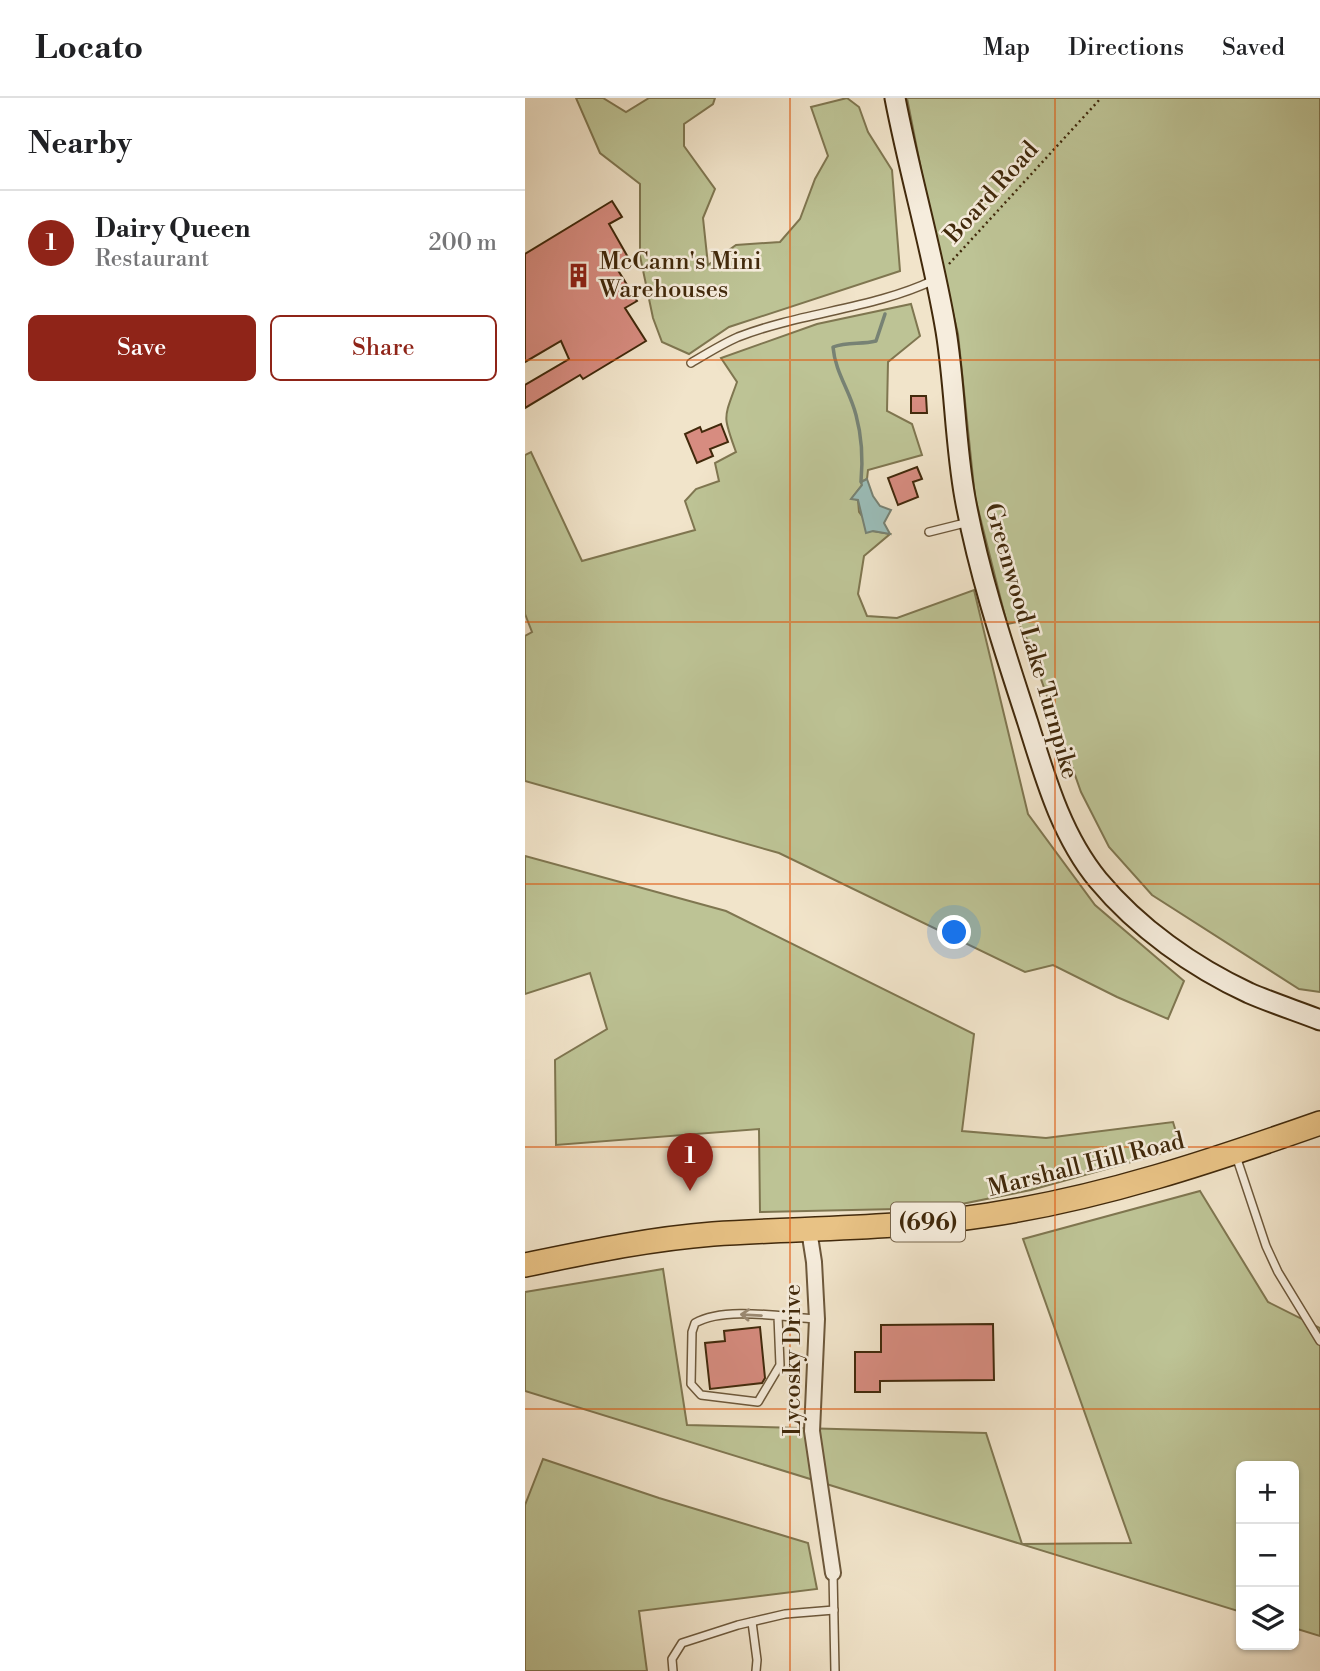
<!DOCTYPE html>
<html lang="en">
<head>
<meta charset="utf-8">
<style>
	:root { --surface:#fff; --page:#f2f2f2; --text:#202124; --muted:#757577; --line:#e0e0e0; --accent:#8f2418 }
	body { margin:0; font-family:"Libre Bodoni",serif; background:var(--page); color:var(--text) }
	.controls { position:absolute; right:21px; bottom:21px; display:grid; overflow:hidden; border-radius:10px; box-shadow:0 2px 5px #0004 }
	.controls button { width:63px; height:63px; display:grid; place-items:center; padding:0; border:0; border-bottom:2px solid var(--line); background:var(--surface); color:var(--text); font:35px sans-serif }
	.you { position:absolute; left:430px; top:835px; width:24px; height:24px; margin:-18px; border:5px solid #fff; border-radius:50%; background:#1a73e8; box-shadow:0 0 0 10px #1a73e833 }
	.badge { display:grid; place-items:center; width:46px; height:46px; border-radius:50%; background:var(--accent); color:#fff; font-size:23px; font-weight:700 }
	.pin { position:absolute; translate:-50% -58px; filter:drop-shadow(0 2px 4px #0008) }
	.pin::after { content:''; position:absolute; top:37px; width:24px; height:21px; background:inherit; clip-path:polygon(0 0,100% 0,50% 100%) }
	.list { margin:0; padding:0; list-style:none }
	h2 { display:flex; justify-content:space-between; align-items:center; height:91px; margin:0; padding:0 28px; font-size:30px }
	h2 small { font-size:23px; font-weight:400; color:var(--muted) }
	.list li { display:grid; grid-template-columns:46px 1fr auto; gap:21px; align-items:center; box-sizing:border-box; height:105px; padding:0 28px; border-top:2px solid var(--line) }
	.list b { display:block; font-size:26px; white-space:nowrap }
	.list p { margin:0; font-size:23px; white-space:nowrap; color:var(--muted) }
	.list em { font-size:23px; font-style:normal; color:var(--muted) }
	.actions { display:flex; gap:14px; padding:21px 28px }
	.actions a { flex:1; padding:16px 0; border:2px solid var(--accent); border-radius:10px; text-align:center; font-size:24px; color:var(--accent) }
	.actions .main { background:var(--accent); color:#fff }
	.icon { flex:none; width:38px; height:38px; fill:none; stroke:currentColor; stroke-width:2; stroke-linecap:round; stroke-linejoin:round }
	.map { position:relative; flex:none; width:795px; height:1573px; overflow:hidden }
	header { display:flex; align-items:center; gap:42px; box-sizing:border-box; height:98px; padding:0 35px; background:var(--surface); border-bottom:2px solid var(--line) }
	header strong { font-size:33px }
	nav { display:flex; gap:38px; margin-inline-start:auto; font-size:24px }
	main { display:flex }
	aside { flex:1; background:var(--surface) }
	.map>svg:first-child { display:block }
	.green { fill:#bdc395; stroke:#7f7650; stroke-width:2 }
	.water { fill:#9bbeba; stroke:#778274; stroke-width:2 }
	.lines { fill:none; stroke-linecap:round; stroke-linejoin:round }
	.stream { stroke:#778274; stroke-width:3.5 }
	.building { fill:#d78c80; stroke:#41290b; stroke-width:2 }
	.lane-casing { stroke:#6d583b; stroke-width:10 }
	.street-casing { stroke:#6d583b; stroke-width:18 }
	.secondary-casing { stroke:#41290b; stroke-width:23 }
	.primary-casing { stroke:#41290b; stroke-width:26 }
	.path { stroke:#41290b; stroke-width:2.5; stroke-dasharray:2 3.5; stroke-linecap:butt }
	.lane { stroke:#f6eddd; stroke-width:7 }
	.street { stroke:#f6eddd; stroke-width:14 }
	.secondary { stroke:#f6eddd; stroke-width:19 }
	.primary { stroke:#e8c285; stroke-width:23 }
	.oneway { stroke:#9c8b74 }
	.grid { fill:none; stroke:#e0570c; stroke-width:2; stroke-opacity:0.55 }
	.labels { text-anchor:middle; stroke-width:5; stroke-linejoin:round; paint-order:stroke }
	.shield { fill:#f6eddd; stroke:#77644a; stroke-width:2 }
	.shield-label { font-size:23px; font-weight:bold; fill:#41290b }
	.street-label { font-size:24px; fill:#41290b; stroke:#f6eddd }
	.poi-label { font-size:24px; fill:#41290b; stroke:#f6eddd; text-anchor:start }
</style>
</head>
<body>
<header>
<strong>Locato</strong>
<nav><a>Map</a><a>Directions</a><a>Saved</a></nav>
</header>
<main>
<aside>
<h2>Nearby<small></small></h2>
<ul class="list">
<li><span class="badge">1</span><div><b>Dairy Queen</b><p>Restaurant</p></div><em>200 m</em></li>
</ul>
<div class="actions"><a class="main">Save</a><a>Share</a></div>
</aside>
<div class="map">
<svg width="795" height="1573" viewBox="0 0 795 1573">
	<rect width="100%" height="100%" fill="#f1e4ca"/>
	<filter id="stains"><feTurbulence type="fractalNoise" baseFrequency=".00286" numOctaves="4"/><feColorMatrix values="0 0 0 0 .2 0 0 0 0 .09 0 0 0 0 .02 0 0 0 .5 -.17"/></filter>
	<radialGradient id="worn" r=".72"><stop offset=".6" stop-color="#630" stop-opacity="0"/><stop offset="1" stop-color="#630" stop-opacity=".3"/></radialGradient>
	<g class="green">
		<path d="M51,0h27l23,14 23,-14h66l-2,6 -29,20v22l31,43 -12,29 5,47 28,-20 44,-3 20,-23 15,-40 13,-23 -17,-49 36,-9 12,9 9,25 24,38 8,101 -171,56 -40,27 -27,-12 -9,-24 -13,-62v-72l-40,-31z"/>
		<path d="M382,0h413v894l-21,-3 -147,-94 -43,-48 -28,-55 -56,-158 -8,-12 -10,2 -32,-127 -17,-163 -26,-109z"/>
		<path d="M386,206l9,32 -32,26 -1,49 25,13 10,31 -54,15 -1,9 -6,3 1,3 -10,13 6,2 1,12 14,19 17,3 -26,22 -6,38 9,22 30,2 77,-28 54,224 67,91 89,76 -16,38 -51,-22 -64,-32 -28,7 -246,-119 -254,-72v-145l7,-4 -7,-18v-159l6,-3 51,109 113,-31 -10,-29 11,-12 23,-8 -4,-18 21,-11c-14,-38 -12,-33 1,-70l-16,-24 96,-34z"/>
		<path d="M0,758l201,55 248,123 -12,97 84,7 127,-16 8,26 -150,42 -89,18 -182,4 -1,-83 -203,16 -1,-85 52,-31 -17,-56 -65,21z"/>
		<path d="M675,1093l68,111 52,26v308l-26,-8v-162h-53v146l-716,-221v-99l138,-23 24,156 299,8 36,111 109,-1 -108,-304z"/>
		<path d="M18,1361l116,39 149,45 9,46 -178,22 8,60h-122v-166z"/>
	</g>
	<path class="water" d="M342,381l6,17 7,10 11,4 -7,13 6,11 -17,-3 -7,2 -8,-33 -7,-1 11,-14 -1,-3z"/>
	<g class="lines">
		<path class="stream" d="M336,384c2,-22 1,-45 -5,-67 -6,-24 -21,-43 -23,-68 15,-6 28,-2 43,-6l9,-27"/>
	</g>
	<g class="building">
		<path d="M87,103l10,16 -13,7 20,35 -13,8 21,34 -12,7 21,33 -63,38 -3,-4 -55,33v-23l44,-26 -8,-18 -36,21v-108z"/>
		<path d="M386,298h15l1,17h-16z"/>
		<path d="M196,326l7,18 -18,7 3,7 -16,7 -12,-29 15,-7 2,5z"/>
		<path d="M392,369l5,12 -9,3 5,15 -20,8 -10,-27z"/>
		<path d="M468,1226l1,56 -114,1v11h-25v-40h26v-27z"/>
		<path d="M235,1229l5,51 -3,5 -52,6 -5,-46 20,-2 -1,-10z"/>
	</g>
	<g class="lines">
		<defs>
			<g id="lane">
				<path d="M166,265c15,-9 31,-19 47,-26 64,-25 135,-28 196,-57"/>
				<path d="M404,434l40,-10"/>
				<path d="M711,1058l30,90 12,26 42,69"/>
				<path d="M253,1218l2,49 -22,37 -57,-7 -10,-11 1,-52 3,-9c30,-17 87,-6 121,-4"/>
				<path d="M308,1475l2,98"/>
				<path d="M227,1524l5,38 -1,11"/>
				<path d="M148,1573l-1,-12 10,-16 56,-18 47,-11 49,-4"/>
			</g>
			<path id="street" d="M284,1132l5,32 3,57 -5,112 21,142"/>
			<path id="secondary" d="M370,0c15,78 38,155 51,233 9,55 9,112 19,167 14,77 39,151 63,225 17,54 33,112 70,157 40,48 95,87 151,113 23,10 48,18 71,27"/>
			<path id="primary" d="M0,1167c63,-13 124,-26 188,-31 92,-6 184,-5 275,-19 114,-17 224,-54 332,-92"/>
		</defs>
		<use href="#lane" class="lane-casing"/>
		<use href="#street" class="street-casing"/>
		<use href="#secondary" class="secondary-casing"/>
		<use href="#primary" class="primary-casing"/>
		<path class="path" d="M424,166l152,-166"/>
		<use href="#lane" class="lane"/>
		<use href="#street" class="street"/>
		<use href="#secondary" class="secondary"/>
		<use href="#primary" class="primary"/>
	</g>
	<defs><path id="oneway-shaft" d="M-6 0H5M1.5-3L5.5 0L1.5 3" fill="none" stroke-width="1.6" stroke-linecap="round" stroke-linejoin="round" transform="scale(1.75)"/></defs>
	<use class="oneway" href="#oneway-shaft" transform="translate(226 1217) rotate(-177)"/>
	<path class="grid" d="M265,0v1573M530,0v1573M0,262h795M0,524h795M0,786h795M0,1049h795M0,1311h795"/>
	<defs>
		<symbol id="building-bare" viewBox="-9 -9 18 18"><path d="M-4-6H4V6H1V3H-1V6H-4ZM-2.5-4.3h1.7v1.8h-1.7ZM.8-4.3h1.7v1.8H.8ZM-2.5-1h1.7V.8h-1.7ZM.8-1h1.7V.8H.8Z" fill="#8f2418" stroke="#f6eddd" stroke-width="2.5" paint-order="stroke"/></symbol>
	</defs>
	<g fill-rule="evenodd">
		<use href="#building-bare" x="36" y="160" width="35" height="35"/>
	</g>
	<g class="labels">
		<rect class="shield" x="366" y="1104.5" width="74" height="39" rx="5"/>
		<g class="shield-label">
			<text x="403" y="1132">(696)</text>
		</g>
		<g class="street-label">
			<text transform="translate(466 94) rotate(-48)" y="8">Board Road</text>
			<text transform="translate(507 543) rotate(74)" y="8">Greenwood Lake Turnpike</text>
			<text transform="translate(561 1066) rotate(-14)" y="8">Marshall Hill Road</text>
			<text transform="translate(267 1262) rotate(-90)" y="8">Lycosky Drive</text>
		</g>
		<g class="poi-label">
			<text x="74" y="171">McCann's Mini<tspan x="74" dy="28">Warehouses</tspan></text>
		</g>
	</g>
	<rect width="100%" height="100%" filter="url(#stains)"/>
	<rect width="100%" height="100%" fill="url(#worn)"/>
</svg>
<div class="controls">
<button>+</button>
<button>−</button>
<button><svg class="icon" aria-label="layers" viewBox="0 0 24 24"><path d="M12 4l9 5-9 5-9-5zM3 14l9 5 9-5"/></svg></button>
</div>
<div class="you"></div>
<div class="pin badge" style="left:165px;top:1093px">1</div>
</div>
</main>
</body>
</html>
